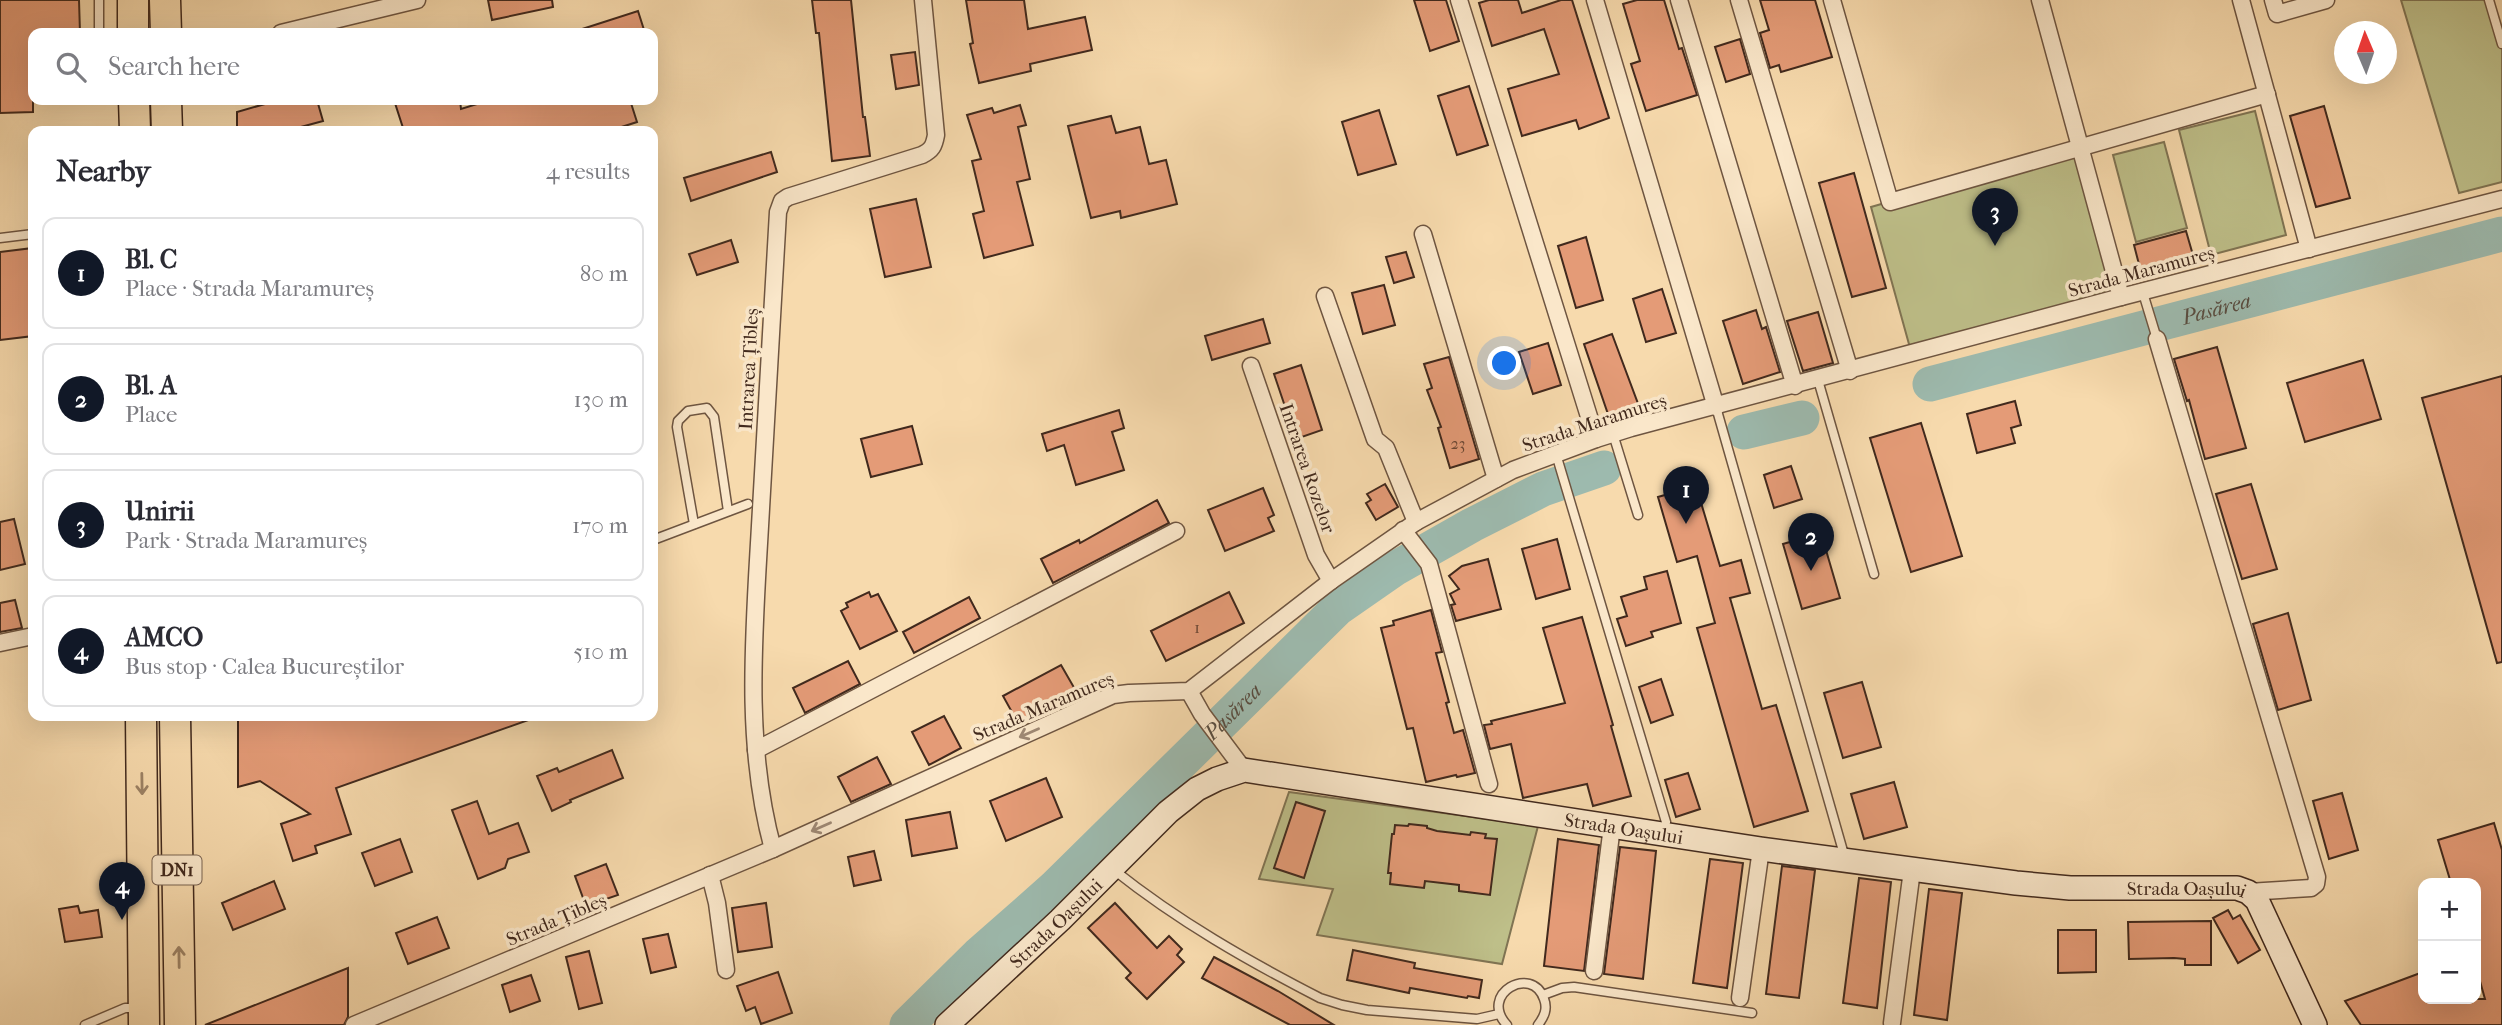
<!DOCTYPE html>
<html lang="en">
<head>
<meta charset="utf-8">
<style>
	:root { --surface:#fff; --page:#f7f7f7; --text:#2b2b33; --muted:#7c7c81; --line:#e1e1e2; --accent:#111827 }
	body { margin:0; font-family:"IM FELL French Canon",serif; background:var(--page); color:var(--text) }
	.controls { position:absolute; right:21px; bottom:21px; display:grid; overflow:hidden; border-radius:14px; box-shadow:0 7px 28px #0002 }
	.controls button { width:63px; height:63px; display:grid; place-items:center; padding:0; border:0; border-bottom:2px solid var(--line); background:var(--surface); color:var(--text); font:35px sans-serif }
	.compass { position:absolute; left:2334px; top:21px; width:63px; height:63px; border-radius:50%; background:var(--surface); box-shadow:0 7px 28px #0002; rotate:358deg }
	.you { position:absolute; left:1505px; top:364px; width:24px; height:24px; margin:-18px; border:5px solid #fff; border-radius:50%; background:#1a73e8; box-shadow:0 0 0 10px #1a73e833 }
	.badge { display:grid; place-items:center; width:46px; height:46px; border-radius:50%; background:var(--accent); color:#fff; font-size:23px; font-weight:700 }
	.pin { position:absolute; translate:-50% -58px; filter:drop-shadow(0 2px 4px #0008) }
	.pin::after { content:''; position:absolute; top:37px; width:24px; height:21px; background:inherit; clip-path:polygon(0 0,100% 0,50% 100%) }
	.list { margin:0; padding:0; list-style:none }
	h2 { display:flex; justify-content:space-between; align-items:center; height:91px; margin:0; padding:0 28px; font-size:30px }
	h2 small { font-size:23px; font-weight:400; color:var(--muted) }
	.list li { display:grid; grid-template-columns:46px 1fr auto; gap:21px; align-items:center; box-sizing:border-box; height:112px; margin:0 14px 14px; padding:0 14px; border:2px solid var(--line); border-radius:14px }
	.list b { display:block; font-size:26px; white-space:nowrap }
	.list p { margin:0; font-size:23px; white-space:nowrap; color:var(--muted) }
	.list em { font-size:23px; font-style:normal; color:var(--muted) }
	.icon { flex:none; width:38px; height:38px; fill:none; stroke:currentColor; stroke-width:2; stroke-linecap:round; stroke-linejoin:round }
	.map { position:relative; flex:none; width:2502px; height:1025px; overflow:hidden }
	.search { position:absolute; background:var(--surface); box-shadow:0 7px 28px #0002; left:28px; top:28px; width:630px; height:77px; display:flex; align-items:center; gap:18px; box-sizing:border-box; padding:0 24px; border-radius:14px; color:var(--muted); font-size:26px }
	.panel { position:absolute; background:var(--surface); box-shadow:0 7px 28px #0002; left:28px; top:126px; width:630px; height:595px; border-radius:14px }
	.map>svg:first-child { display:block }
	.green { fill:#bebf89; stroke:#807453; stroke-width:2 }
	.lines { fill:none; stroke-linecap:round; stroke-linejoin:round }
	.river { stroke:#9dbaae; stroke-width:35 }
	.building { fill:#e49b77; stroke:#41291d; stroke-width:2 }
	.lane-casing { stroke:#6e5541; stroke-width:11 }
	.street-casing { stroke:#6e5541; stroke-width:19 }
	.secondary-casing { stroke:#41291d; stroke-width:26 }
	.highway-casing { stroke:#41291d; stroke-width:33 }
	.lane { stroke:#fae7ca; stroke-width:8 }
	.street { stroke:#fae7ca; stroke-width:16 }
	.secondary { stroke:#fae7ca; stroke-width:23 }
	.highway { stroke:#f7daad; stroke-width:30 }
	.oneway { stroke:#9e8874 }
	.oneway2 { stroke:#9c8265 }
	.labels { text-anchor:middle; stroke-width:7; stroke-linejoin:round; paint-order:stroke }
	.number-label { font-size:16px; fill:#6a4634 }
	.shield { fill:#fae7ca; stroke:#786251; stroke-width:2 }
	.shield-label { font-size:18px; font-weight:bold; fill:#41291d }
	.street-label { font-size:19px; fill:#41291d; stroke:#fae7ca }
	.water-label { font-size:21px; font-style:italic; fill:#584d41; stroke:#fae7ca }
</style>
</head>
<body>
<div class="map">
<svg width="2502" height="1025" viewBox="0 0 2502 1025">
	<rect width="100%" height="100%" fill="#f7daad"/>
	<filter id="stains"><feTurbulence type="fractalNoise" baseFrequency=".00286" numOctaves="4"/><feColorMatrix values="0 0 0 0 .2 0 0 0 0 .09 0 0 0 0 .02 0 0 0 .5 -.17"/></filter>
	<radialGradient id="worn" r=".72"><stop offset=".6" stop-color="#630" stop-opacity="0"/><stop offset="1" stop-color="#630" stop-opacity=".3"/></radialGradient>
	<g class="green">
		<path d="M2401,0h88l13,44v138l-43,11z"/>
		<path d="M2255,111l31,124 -75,20 -32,-125z"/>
		<path d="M2164,142l23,86 -51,14 -23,-87z"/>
		<path d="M2080,147l41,150 -209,58 -41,-148z"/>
		<path d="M1289,792l249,34 -36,138 -185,-29 16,-46 -74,-10z"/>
	</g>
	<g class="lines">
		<g class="river">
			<path id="s1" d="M1930,384l572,-150"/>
			<path d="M1744,432l58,-14"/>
			<path id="s2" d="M907,1025l71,-70 76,-67 283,-279 59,-41 76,-43 71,-36 61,-21"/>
		</g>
	</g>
	<g class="building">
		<path d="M0,0h79l1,33h-47v79l-33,1z"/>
		<path d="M488,0h64l1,7 -61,13z"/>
		<path d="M812,0h39l12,117h2l5,39 -38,5 -13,-128h-3z"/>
		<path d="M966,0h58l4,29 57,-12 7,33 -62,14 1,7 -52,12 -9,-39 3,-1z"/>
		<path d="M1414,0h32l13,41 -29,10z"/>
		<path d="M1489,0h29l4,13 39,-13h11l37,118 -30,11 -3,-9 -54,16 -14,-47 51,-15 -15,-45 -52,17 -13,-43z"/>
		<path d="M1637,0h27l15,49 3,-1 15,47 -51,16 -15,-47 9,-3 -17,-57z"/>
		<path d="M1760,0h55l17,57 -51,15 -2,-7 -9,3 -10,-35 9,-3z"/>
		<path d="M638,11l7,22h-66v-3z"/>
		<path d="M1740,39l10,35 -24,8 -11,-35z"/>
		<path d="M915,52l4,33 -23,4 -5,-34z"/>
		<path d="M1469,86l19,59 -31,10 -19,-59z"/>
		<path d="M279,100h38l6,21 -37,10h-49v-19z"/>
		<path d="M394,100h66l1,9 29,-9h140l7,22 -28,9h-205z"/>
		<path d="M1020,105l6,20 -8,2 12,52 -13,3 16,63 -49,13 -11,-44 11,-3 -12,-50 9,-2 -14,-44 25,-7 2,5z"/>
		<path d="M2324,106l26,92 -34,9 -26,-91z"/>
		<path d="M1379,110l17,54 -38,11 -16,-53z"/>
		<path d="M1111,116l5,17 24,-6 9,37 17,-4 11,44 -56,14 -1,-7 -29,7 -23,-92z"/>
		<path d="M771,152l6,20 -86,29 -7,-23z"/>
		<path d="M1854,173l32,115 -34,9 -33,-114z"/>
		<path d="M916,199l15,68 -46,10 -15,-68z"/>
		<path d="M2186,231l9,31 -53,14 -8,-31z"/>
		<path d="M1586,237l17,63 -27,8 -18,-62z"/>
		<path d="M731,240l7,22 -41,13 -8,-21z"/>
		<path d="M33,248v88l-33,4v-88z"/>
		<path d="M1406,252l8,25 -20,6 -8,-26z"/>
		<path d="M1384,285l11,40 -32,9 -11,-41z"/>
		<path d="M1662,289l14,44 -30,9 -13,-43z"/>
		<path d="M1756,310l6,19 4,-2 14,45 -37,12 -20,-63z"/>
		<path d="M1818,312l15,51 -30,8 -16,-50z"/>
		<path d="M1263,319l7,24 -58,17 -7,-24z"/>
		<path d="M1612,334l28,75 -30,11 -26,-76z"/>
		<path d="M1548,343l13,42 -28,9 -14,-42z"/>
		<path d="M2217,347l29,101 -41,11 -16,-59 -2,1 -13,-42z"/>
		<path d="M1449,357l30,102 -29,9 -12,-40 3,-1 -14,-37 5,-2 -8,-24z"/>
		<path d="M2363,360l18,59 -76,23 -18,-59z"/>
		<path d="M1301,365l21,65 -26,9 -22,-65z"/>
		<path d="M2502,376v286l-5,1 -75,-265z"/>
		<path d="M2015,401l6,24 -10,3 4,15 -38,10 -10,-39z"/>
		<path d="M1119,410l5,18 -12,4 12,38 -48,15 -12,-40 -17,6 -5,-17z"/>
		<path d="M1921,423l41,133 -51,16 -41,-134z"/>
		<path d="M912,426l10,38 -51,13 -10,-38z"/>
		<path d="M1791,466l11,33 -28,9 -10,-33z"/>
		<path d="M1385,484l13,23 -22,13 -10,-17 5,-3 -4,-6z"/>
		<path d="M2251,484l26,85 -35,10 -26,-85z"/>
		<path d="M1696,486l24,80 21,-6 9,33 -20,5 32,111 14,-4 32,106 -54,16 -57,-199 18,-5 -18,-67 -20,6 -19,-65z"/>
		<path d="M1263,488l11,27 -6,3 6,13 -49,20 -17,-41z"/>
		<path d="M1157,500l12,23 -116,60 -12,-24 38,-19 1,3z"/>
		<path d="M14,519l11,45 -25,6v-48z"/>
		<path d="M1821,533l19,65 -38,11 -19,-65z"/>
		<path d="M1557,539l13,50 -34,10 -14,-50z"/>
		<path d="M1488,559l13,50 -45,12 -5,-16 4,-1 -5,-10 9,-5 -10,-13 13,-10z"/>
		<path d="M1667,571l14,52 -30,9 2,5 -27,9 -9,-27 10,-3 -6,-19 26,-8 -3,-12z"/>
		<path d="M869,592l2,5 7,-3 19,37 -37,18 -19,-38 7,-4 -2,-4z"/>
		<path d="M1229,592l15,31 -78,38 -15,-30z"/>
		<path d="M969,597l11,21 -66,35 -11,-21z"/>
		<path d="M15,600l7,28 -22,4v-29z"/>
		<path d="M1431,610l11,42 -6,1 13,49 -3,1 8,30 9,-3 12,43 -18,4 -1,-2 -30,7 -13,-54 -6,1 -26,-101 13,-3 -1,-4z"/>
		<path d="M2288,613l23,87 -33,10 -25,-86z"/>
		<path d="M1582,617l31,108 -2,1 20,70 -38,10 -6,-22 -64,14 -12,-54 -21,5 -6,-24 8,-1 -1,-3 74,-18 -22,-75z"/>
		<path d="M848,661l12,23 -55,29 -12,-25z"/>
		<path d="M1061,665l15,26 -58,32 -15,-27z"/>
		<path d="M1661,679l12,36 -22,8 -12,-36z"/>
		<path d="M1862,682l19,65 -38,11 -19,-65z"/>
		<path d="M245,716h289v2l-198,70 15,46 -36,12 2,7 -24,8 -12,-37 29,-10 -50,-33 -22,6v-69z"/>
		<path d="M944,716l17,32 -32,17 -17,-33z"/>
		<path d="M612,750l11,28 -53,22 1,2 -19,9 -15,-35 20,-8 2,4z"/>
		<path d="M877,757l14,27 -40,18 -13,-25z"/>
		<path d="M1688,773l12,36 -24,8 -11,-37z"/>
		<path d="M1046,778l16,39 -56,24 -16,-40z"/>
		<path d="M1894,782l13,45 -43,12 -13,-45z"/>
		<path d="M2342,793l16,57 -29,9 -16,-58z"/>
		<path d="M477,801l12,33 29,-11 11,29 -21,7 -3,9 -27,11 -26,-69z"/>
		<path d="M1296,802l29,9 -21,67 -30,-10z"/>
		<path d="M950,812l7,36 -45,8 -6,-36z"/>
		<path d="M2494,823l8,27v175h-141l-16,-24 78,-29v27h62l-9,-32v-84h-25l-13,-43z"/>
		<path d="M1409,824l18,2v2l10,3 33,4 1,-3 15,2 -1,4 12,1 -7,56 -31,-4v-6l-34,-4 -1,7 -34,-4 1,-11h-3l4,-39h2l1,-9 13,1z"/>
		<path d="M400,839l12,33 -37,14 -13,-33z"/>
		<path d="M1558,839l41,6 -15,126 -40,-5z"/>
		<path d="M1620,847l36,4 -13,128 -39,-5z"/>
		<path d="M874,851l7,29 -27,6 -6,-29z"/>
		<path d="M1710,859l33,4 -16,125 -34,-5z"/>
		<path d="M606,864l12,31 -32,11 -11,-30z"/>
		<path d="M1782,866l33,4 -16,128 -33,-4z"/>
		<path d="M1859,878l32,4 -14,126 -34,-5z"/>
		<path d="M274,881l11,28 -52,21 -11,-27z"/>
		<path d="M1929,889l33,4 -15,127 -33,-5z"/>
		<path d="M766,903l6,44 -34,5 -6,-44z"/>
		<path d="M1115,903l42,45 12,-12 13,13 -5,6 7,7 -37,37 -21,-21 5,-5 -43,-45z"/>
		<path d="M78,906l2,7 18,-3 4,27 -37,5 -6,-33z"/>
		<path d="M2228,910l5,9 7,-4 20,35 -22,13 -25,-45z"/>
		<path d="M437,917l12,31 -41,16 -12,-31z"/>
		<path d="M2211,921v44h-26v-6l-11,-1 -45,1 -1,-37z"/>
		<path d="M2058,930h38v42l-38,1z"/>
		<path d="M668,934l8,33 -25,6 -8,-34z"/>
		<path d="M1353,950l62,13 -1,5 68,12 -3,18 -11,-2 -1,2 -57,-10 -1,5 -62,-13z"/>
		<path d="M589,951l13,52 -23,6 -13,-52z"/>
		<path d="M1214,957l64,34 56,34h-44l-88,-47z"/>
		<path d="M348,968v49l-4,8h-139z"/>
		<path d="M778,972l14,41 -31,11 -6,-17 -9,4 -9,-25z"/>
		<path d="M531,975l9,26 -30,11 -8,-27z"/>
	</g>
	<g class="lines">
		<defs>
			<g id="lane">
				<path d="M99,0v33"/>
				<path d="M2489,0l13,44"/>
				<path d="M0,238l33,-4"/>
				<path d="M2143,293l14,46"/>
				<path d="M1818,380l56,194"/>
				<path d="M1716,407l129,451"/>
				<path d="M1613,434l25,81"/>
				<path d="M1556,454l110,368"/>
				<path d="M694,524l-17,-97 1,-6 10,-10 19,-3 7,9 14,94"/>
				<path d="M653,540l95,-36"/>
				<path d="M1114,870c64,51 134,91 206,128l22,7 25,5 110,9 22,-5"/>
				<path d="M1543,995l19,-7 12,-1 178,26"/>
				<path d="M85,1025l40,-17h12"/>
				<path d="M1507,1025c-29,-31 25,-61 37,-26 4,10 0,18 -6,26"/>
			</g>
			<g id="street">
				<path d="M1459,0l137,439"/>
				<path d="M1595,0l121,407"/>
				<path d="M1679,0l116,386"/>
				<path d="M1739,0l111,371"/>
				<path d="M1832,0l58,202 377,-108"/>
				<path d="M2040,0l81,297"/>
				<path d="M2241,0l68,249"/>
				<path d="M2273,0l4,14 49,-14"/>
				<path d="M281,33l136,-33"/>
				<path d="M1423,234l73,245"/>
				<path d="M1325,296l50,143 11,9 30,74"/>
				<path d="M2157,339l160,538 -1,7 -5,4 -63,4"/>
				<path d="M1251,366l65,189 15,26"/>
				<path d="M1403,530l26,34 60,220"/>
				<path d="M0,643l33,-7"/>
				<path d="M1189,691l13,23 42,56"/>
				<path d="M756,750l420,-219"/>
				<path d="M773,849c-29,-105 -19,-216 -13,-323 6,-105 12,-209 18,-314l4,-11 6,-4 134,-42c10,-5 12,-9 14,-20l-13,-135"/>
				<path d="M710,875l7,28 9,67"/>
				<path d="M1594,971l18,-145"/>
				<path d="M1740,998l21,-149"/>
				<path d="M1892,1023l20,-153"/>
				<path d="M354,1025l419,-176 340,-154 16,-2 60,-2 142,-110 85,-59 97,-52 83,-31 35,-11 490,-131 381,-98"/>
			</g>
			<g id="secondary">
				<path id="s3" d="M947,1025l113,-105 108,-108 29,-23 20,-10 27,-9 517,79 255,34 54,5h167l11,4 9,8 58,125"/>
			</g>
			<g id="highway">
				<path d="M133,0v33"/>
				<path d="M165,0l1,33"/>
				<path d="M134,100l1,31"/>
				<path d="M166,100l1,31"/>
				<path d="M141,716l3,309"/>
				<path d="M175,716l5,309"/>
			</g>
		</defs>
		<use href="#lane" class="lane-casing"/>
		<use href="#street" class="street-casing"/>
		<use href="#secondary" class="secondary-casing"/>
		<use href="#highway" class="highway-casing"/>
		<use href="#lane" class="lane"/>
		<use href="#street" class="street"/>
		<use href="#secondary" class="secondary"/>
		<use href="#highway" class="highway"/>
	</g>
	<defs><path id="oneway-shaft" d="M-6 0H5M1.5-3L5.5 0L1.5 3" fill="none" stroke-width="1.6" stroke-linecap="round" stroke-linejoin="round" transform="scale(1.75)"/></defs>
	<g class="oneway">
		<use href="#oneway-shaft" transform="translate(1029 733) rotate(156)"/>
		<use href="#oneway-shaft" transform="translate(821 827) rotate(156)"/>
	</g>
	<g class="oneway2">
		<use href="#oneway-shaft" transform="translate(142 784) rotate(89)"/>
		<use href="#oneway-shaft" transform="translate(179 957) rotate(-91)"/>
	</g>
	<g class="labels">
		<g class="number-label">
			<text x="1458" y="449">23</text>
			<text x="1197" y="633">1</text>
		</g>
		<rect class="shield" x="152.5" y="855.5" width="49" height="29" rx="5"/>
		<g class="shield-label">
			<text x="177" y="876">DN1</text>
		</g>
		<g class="street-label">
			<text transform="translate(2141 271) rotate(-15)" y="7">Strada Maramureș</text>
			<text transform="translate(748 369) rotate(-87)" y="7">Intrarea Țibleș</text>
			<text transform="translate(1594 422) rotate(-18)" y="7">Strada Maramureș</text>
			<text transform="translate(1308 468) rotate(71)" y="7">Intrarea Rozelor</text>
			<text transform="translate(1043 706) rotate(-23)" y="7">Strada Maramureș</text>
			<text dy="7" stroke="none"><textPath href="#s3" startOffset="779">Strada Oașului</textPath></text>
			<text dy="7" stroke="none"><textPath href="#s3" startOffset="1346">Strada Oașului</textPath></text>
			<text transform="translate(556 919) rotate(-23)" y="7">Strada Țibleș</text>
			<text dy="7" stroke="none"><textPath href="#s3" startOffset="149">Strada Oașului</textPath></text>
		</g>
		<g class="water-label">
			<text dy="7" stroke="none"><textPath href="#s1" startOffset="296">Pasărea</textPath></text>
			<text dy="7" stroke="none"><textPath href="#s2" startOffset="452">Pasărea</textPath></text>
		</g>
	</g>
	<rect width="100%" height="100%" filter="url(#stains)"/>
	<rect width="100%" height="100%" fill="url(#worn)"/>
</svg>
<div class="controls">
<button>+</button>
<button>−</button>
</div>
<svg class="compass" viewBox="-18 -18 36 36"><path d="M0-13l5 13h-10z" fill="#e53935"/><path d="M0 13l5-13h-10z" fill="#7c7c81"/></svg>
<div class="you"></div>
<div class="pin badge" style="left:1686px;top:524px">1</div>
<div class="pin badge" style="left:1811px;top:571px">2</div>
<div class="pin badge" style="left:1995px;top:246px">3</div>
<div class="pin badge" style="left:122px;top:920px">4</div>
<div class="search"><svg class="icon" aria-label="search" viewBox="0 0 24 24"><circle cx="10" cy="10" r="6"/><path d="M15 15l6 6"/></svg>Search here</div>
<section class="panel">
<h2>Nearby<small>4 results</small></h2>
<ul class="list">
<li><span class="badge">1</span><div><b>Bl. C</b><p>Place · Strada Maramureș</p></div><em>80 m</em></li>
<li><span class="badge">2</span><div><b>Bl. A</b><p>Place</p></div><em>130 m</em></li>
<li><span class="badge">3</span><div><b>Unirii</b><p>Park · Strada Maramureș</p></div><em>170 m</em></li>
<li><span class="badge">4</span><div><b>AMCO</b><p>Bus stop · Calea Bucureștilor</p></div><em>510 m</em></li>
</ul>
</section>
</div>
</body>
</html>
